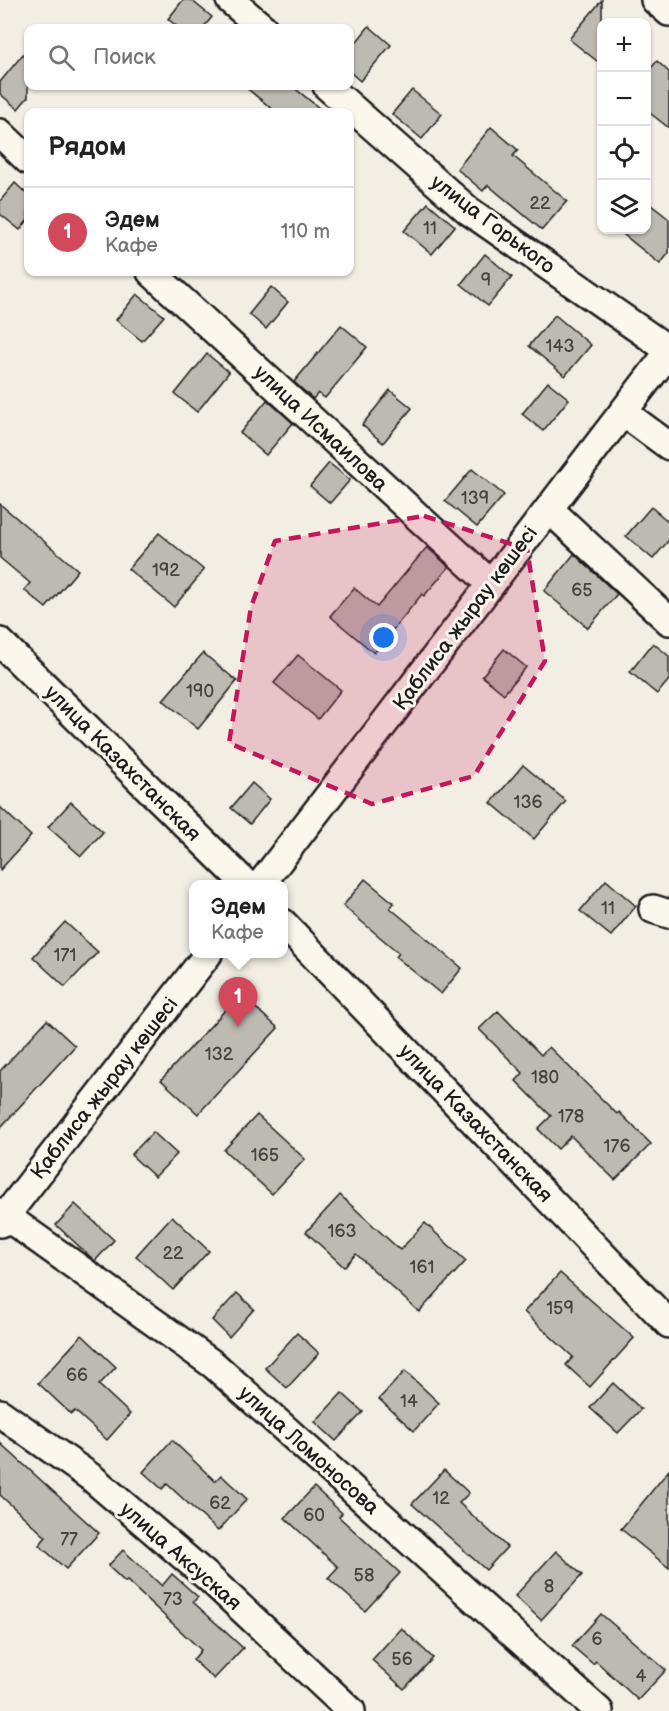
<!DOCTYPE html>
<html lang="ru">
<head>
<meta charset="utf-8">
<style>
	:root { --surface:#fff; --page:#f6f6f6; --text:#222; --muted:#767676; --line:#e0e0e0; --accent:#d1495b }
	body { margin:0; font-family:"Balsamiq Sans",sans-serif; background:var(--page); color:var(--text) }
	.controls { position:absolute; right:18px; top:18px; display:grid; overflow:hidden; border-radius:12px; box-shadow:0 2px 4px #0004 }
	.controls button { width:54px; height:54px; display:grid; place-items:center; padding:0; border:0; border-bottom:2px solid var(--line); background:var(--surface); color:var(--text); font:30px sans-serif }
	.you { position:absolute; left:384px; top:638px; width:21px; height:21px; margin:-15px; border:4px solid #fff; border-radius:50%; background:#1a73e8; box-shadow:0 0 0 9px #1a73e833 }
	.badge { display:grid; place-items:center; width:39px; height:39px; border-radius:50%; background:var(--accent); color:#fff; font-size:20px; font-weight:700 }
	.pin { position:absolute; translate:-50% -50px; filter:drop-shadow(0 2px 3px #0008) }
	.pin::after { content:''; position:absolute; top:32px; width:21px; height:18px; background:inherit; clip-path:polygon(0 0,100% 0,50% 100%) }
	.popup { position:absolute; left:189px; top:880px; width:99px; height:78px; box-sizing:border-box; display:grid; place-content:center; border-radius:12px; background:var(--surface); filter:drop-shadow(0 2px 4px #0005); font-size:20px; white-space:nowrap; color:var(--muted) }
	.popup b { font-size:22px; color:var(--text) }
	.popup::after { content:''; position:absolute; left:50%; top:100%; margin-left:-12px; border:12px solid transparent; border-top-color:var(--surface) }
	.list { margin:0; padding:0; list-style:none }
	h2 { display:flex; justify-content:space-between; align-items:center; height:78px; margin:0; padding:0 24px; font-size:26px }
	h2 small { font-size:20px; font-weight:400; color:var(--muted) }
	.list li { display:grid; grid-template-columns:39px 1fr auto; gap:18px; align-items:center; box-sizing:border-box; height:90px; padding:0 24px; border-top:2px solid var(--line) }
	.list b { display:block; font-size:22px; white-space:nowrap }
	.list p { margin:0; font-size:20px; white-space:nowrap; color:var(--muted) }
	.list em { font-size:20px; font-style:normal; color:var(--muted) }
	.icon { flex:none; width:33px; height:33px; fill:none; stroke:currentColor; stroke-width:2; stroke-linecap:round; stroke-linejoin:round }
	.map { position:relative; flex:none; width:669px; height:1711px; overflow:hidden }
	.search { position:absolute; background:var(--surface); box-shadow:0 2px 4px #0004; left:24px; top:24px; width:330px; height:66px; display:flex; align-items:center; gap:15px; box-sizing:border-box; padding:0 21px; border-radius:12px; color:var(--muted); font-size:22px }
	.panel { position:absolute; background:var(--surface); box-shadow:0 2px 4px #0004; left:24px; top:108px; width:330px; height:168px; border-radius:12px }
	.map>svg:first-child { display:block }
	.building { fill:#bdbab1; stroke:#1c1c1c; stroke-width:1.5 }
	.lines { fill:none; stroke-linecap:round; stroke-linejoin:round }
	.minor-casing { stroke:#1c1c1c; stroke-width:32 }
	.minor { stroke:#fbf7ec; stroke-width:27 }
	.marked { fill:#c2185b; fill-opacity:0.2; stroke:#c2185b; stroke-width:4.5; stroke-dasharray:12 8; stroke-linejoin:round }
	.labels { text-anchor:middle; stroke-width:6; stroke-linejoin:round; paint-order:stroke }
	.number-label { font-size:18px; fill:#444441 }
	.street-label { font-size:21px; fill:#1c1c1c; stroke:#fbf7ec }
</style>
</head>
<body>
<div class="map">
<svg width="669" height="1711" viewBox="0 0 669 1711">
	<rect width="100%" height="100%" fill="#f2eee4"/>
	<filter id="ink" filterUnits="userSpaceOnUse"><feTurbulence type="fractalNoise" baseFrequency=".0167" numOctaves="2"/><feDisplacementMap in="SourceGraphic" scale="12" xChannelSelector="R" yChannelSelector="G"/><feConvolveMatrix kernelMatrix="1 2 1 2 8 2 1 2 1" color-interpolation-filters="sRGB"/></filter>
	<g filter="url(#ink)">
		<g class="building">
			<path d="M183,0h8l21,17 -9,11h-24l-11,-9z"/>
			<path d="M602,0v65l-33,-26z"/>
			<path d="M369,26l22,19 -31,36 -10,-9v-22z"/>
			<path d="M28,48v49l-10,12 -18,-15v-12z"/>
			<path d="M657,61l12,11v56l-23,-18v-36z"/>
			<path d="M244,86h48l32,26h-48z"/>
			<path d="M412,90l30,24 -20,25 -30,-25z"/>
			<path d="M491,127l27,23 -5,6 54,45 -25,29 -54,-45 -5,6 -26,-22z"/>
			<path d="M15,183l13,12v25l-8,10 -20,-16v-13z"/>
			<path d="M646,201l23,18v34l-9,11 -42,-34h28z"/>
			<path d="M428,203l27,23 -23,28 -28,-23z"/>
			<path d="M485,254l27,23 -24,29 -27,-22z"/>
			<path d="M271,287l17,15 -22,27 -17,-15z"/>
			<path d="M137,294l27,22 -22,25 -26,-21z"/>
			<path d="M555,315l36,30 -26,31 -36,-30z"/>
			<path d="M341,325l26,22 -42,51 -7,-5 -5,6 -19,-17z"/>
			<path d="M207,354l22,18 -32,40 -22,-18z"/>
			<path d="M548,382l21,17 -26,32 -21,-17z"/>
			<path d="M390,390l22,18 -29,35 -21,-18z"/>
			<path d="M267,400l26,23 -27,32 -26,-22z"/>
			<path d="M329,463l21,17 -20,23 -20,-17z"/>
			<path d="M472,469l32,26 -27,32 -32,-26z"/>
			<path d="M0,504l78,66 -32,38 -22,-18 6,-7 -30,-25z"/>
			<path d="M651,507l18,15v18l-16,19 -27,-23z"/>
			<path d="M159,533l45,37 -30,37 -46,-38z"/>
			<path d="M427,547l22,20 -25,29 -2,-2 -48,59 -44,-37 24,-28 23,19z"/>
			<path d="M574,554l43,40 -29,34 -44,-37z"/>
			<path d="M653,643l16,13v24l-12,14 -27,-22z"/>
			<path d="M504,649l22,18 -22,27 -22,-18z"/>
			<path d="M203,653l34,28 -39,48 -35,-29z"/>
			<path d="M298,655l43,35 -23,29 -44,-36z"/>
			<path d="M523,765l43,36 -32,38 -43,-36z"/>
			<path d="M252,783l18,16 -20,25 -19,-16z"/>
			<path d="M71,802l32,30 -22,24 -33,-29z"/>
			<path d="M0,807l31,29 -31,34z"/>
			<path d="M365,879l29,24 -4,5 72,60 -21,26 -45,-37 3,-4 -56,-47z"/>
			<path d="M606,880l30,26 -25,30 -31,-25z"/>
			<path d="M65,922l33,30 -33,35 -32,-30z"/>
			<path d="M240,994l38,34 -80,86 -37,-34z"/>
			<path d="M498,1011l43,44 8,-8 68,67 2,-2 32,32 -36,36 -44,-44 -13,13 -20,-20 13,-13 -35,-35 7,-8 -44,-44z"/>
			<path d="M47,1020l28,26 -75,82v-57z"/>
			<path d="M257,1115l48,44 -33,35 -48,-44z"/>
			<path d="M153,1132l24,22 -22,23 -24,-22z"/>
			<path d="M340,1195l60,55 25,-27 41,38 -47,51 -63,-58 -12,13 -38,-35z"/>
			<path d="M75,1204l39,36 -19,21 -39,-36z"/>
			<path d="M172,1216l37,35 -36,39 -37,-34z"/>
			<path d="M560,1273l74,65 -44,49 -24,-22 7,-8 -49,-45z"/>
			<path d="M237,1293l17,16 -25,28 -17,-17z"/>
			<path d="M297,1333l22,20 -32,35 -22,-20z"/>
			<path d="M82,1335l34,32 -17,18 31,29 -23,26 -32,-29 -4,3 -33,-31z"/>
			<path d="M405,1371l34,32 -25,28 -35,-32z"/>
			<path d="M613,1383l28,26 -23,24 -28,-25z"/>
			<path d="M342,1393l21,19 -27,29 -21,-19z"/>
			<path d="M172,1440l43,41 6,-6 26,24 -29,32 -51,-47 -5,5 -19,-17z"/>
			<path d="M0,1443l99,90 -33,36 -27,-24 7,-8 -46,-42z"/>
			<path d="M444,1470l25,23 -10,10 48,44 -21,23 -74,-66z"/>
			<path d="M669,1470v98l-48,-39z"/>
			<path d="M314,1487l28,26 -3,4 61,56 -35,38 -37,-33 10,-11 -53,-49z"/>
			<path d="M123,1550l39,36 10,-12 26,23 -5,5 50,46 -29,31 -21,-19 8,-10 -74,-69 -2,1 -17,-16z"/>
			<path d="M556,1551l26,24 -41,45 -26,-24z"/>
			<path d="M601,1614l65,56 -28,30 -42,-39 -3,3 -21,-18z"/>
			<path d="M401,1628l32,30 -29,31 -32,-29z"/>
		</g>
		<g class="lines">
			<defs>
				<g id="minor">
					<path d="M230,0l33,28"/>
					<path d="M655,0l14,12"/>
					<path d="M327,86l142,125 200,139"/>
					<path d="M0,133l28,27"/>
					<path d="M151,272l340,312"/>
					<path d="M623,412l46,34"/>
					<path d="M549,509l120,112"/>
					<path d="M0,642l246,242"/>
					<path d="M261,884l408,-532"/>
					<path d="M653,909l16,5"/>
					<path d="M283,923l386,401"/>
					<path d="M0,1212l214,153 385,346"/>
					<path d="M0,1223l208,-269"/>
					<path d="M0,1413l92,65 118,101 141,132"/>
				</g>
			</defs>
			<use href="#minor" class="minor-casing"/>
			<use href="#minor" class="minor"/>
		</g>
	</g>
	<path class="marked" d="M424,516l103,33 18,112 -71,115 -102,28 -143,-61 22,-136 24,-66z"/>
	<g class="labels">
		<g class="number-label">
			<text x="540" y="209">22</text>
			<text x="430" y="234">11</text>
			<text x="486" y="286">9</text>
			<text x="560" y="352">143</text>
			<text x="475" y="504">139</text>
			<text x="166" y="576">192</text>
			<text x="582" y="596">65</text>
			<text x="200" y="697">190</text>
			<text x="528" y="808">136</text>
			<text x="608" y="914">11</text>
			<text x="65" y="961">171</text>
			<text x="219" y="1060">132</text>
			<text x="545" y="1083">180</text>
			<text x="571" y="1122">178</text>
			<text x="617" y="1152">176</text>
			<text x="265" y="1161">165</text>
			<text x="342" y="1237">163</text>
			<text x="173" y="1259">22</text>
			<text x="422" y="1273">161</text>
			<text x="560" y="1314">159</text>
			<text x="77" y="1381">66</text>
			<text x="409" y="1407">14</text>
			<text x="441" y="1504">12</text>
			<text x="220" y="1509">62</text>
			<text x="314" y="1521">60</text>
			<text x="69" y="1545">77</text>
			<text x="364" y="1581">58</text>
			<text x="549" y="1592">8</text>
			<text x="173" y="1605">73</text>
			<text x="597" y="1645">6</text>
			<text x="402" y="1665">56</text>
			<text x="641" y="1682">4</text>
		</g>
		<g class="street-label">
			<text transform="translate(493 224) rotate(37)" y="7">улица Горького</text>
			<text transform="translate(321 428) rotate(43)" y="7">улица Исмаилова</text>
			<text transform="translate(465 618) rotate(-53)" y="7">Қаблиса жырау көшесі</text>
			<text transform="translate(123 763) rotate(45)" y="7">улица Казахстанская</text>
			<text transform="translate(104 1088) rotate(-52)" y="7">Қаблиса жырау көшесі</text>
			<text transform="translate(476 1123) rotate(46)" y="7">улица Казахстанская</text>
			<text transform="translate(309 1450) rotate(42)" y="7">улица Ломоносова</text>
			<text transform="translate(181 1556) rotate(41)" y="7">улица Аксуская</text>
		</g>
	</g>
</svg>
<div class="controls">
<button>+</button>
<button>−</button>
<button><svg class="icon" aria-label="locate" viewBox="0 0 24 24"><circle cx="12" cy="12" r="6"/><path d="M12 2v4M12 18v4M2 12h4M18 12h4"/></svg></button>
<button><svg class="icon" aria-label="layers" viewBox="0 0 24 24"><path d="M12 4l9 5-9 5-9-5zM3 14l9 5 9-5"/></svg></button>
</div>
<div class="you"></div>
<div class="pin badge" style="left:238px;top:1027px">1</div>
<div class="popup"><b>Эдем</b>Кафе</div>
<div class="search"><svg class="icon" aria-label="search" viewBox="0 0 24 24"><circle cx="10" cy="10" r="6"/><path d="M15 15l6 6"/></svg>Поиск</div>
<section class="panel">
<h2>Рядом<small></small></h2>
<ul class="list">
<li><span class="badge">1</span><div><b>Эдем</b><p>Кафе</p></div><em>110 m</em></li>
</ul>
</section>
</div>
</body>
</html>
